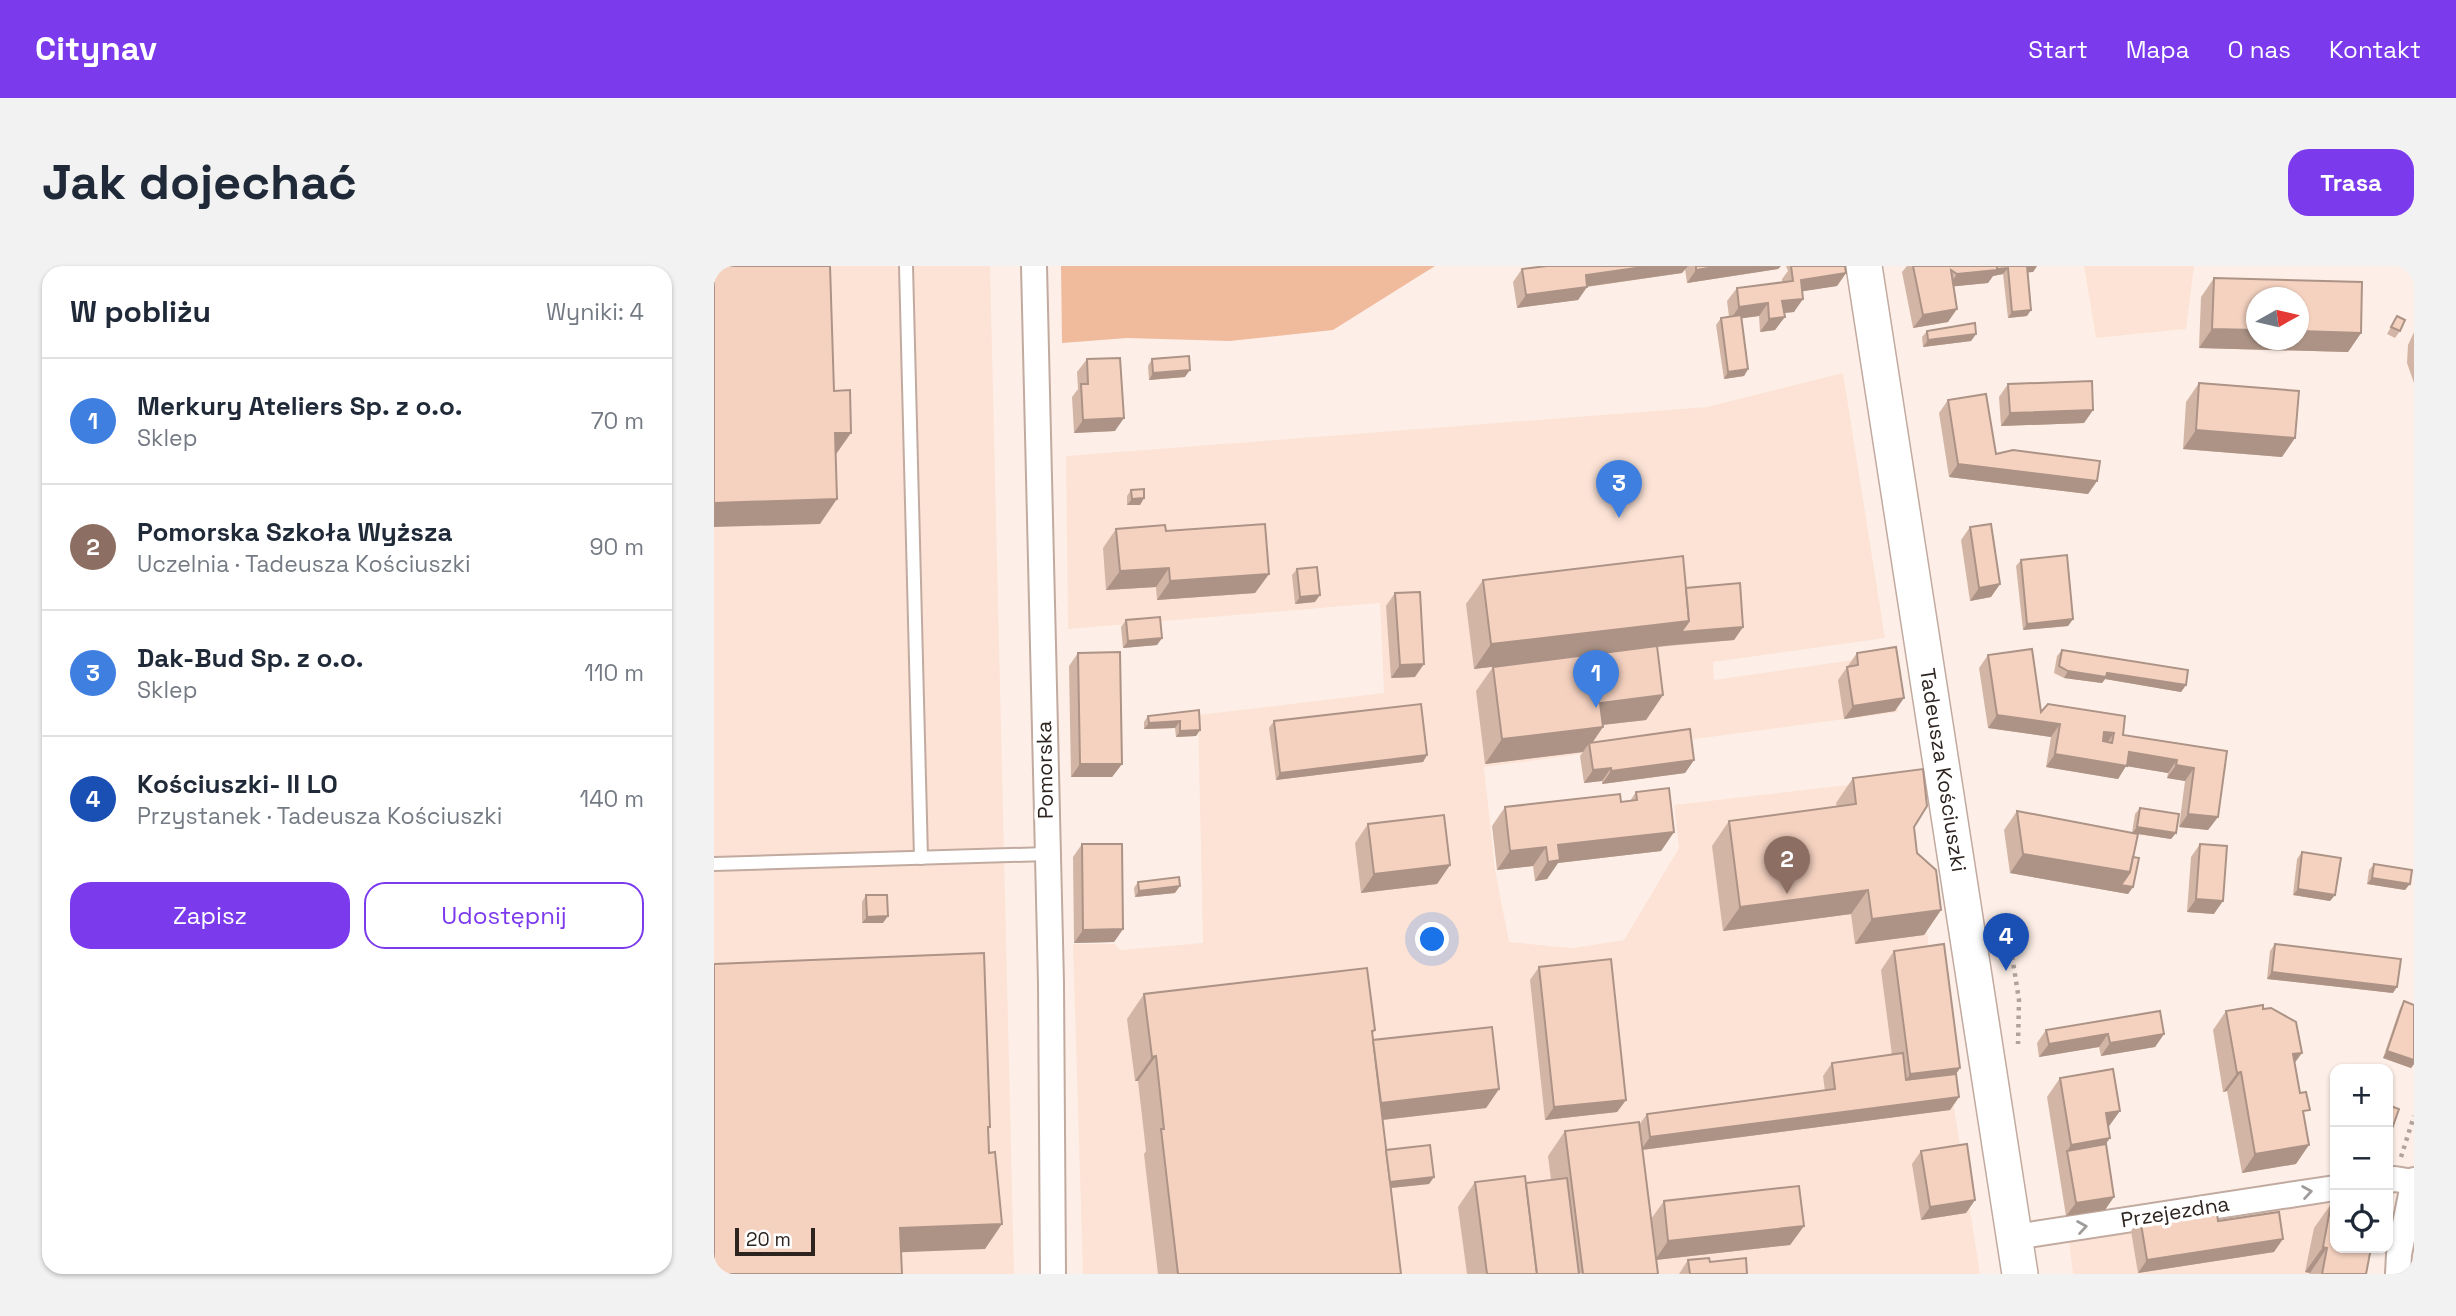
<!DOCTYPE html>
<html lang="pl">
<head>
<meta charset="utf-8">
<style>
	:root { --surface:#fff; --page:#f2f2f3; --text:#1f2937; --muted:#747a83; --line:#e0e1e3; --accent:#7c3aed }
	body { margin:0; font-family:"Space Grotesk",sans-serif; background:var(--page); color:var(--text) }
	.controls { position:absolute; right:21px; bottom:21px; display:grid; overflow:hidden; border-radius:14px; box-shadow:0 2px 5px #0004 }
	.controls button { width:63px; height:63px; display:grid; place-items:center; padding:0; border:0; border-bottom:2px solid var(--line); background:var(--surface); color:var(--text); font:35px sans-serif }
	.compass { position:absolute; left:1532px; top:21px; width:63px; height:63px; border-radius:50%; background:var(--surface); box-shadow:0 2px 5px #0004; rotate:82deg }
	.scale { position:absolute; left:21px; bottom:18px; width:80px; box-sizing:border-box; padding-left:7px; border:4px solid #2d2420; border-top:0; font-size:19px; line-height:24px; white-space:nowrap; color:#2d2420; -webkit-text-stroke:5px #fff; paint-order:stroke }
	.you { position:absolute; left:719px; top:674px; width:24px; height:24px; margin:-18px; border:5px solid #fff; border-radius:50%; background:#1a73e8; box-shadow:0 0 0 10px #1a73e833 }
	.badge { display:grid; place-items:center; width:46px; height:46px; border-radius:50%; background:var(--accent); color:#fff; font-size:23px; font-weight:700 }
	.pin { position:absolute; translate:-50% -58px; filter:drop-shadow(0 2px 4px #0008) }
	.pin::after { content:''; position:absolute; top:37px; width:24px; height:21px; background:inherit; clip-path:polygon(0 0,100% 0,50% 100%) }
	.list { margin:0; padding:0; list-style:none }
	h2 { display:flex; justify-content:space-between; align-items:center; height:91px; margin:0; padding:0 28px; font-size:30px }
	h2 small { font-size:23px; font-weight:400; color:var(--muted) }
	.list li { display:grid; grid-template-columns:46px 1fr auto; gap:21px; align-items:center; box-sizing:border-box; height:126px; padding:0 28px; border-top:2px solid var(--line) }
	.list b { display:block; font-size:26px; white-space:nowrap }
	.list p { margin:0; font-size:23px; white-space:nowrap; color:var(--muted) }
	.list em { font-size:23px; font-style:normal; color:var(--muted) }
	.actions { display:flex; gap:14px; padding:21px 28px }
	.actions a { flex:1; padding:16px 0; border:2px solid var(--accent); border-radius:21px; text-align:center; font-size:24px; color:var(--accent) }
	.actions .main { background:var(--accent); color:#fff }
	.icon { flex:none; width:38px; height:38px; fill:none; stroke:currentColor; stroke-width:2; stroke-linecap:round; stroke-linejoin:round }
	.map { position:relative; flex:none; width:1700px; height:1008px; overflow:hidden; border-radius:21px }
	header { display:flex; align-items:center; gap:42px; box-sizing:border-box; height:98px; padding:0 35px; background:var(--accent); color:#fff }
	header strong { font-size:33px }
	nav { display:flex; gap:38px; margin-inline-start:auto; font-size:24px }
	.intro { display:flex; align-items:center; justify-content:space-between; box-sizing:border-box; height:168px; padding:0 42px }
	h1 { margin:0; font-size:49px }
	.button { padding:18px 32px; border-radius:21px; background:var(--accent); color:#fff; font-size:24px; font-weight:700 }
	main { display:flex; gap:42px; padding:0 42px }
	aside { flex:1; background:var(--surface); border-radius:21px; box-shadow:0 2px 5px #0004 }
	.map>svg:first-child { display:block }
	.built { fill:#fce3d6 }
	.green { fill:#f0ba9d }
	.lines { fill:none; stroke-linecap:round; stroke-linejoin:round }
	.lane-casing { stroke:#c1aa9f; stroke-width:16 }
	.street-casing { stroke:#c1aa9f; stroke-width:28 }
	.secondary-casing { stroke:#c1aa9f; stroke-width:38 }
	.path { stroke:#afa39c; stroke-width:4.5; stroke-dasharray:3.5 5; stroke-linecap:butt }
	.lane { stroke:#fff; stroke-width:12 }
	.street { stroke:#fff; stroke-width:24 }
	.secondary { stroke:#fff; stroke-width:35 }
	.wall { fill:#d3b5a5 }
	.shaded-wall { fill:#ac9386 }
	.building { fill:#f5d2c0; stroke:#ac9386; stroke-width:2; fill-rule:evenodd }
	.oneway { stroke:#a09c9b }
	.labels { text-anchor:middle; stroke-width:7; stroke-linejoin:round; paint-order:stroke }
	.street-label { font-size:21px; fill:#2d2420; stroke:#fff }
</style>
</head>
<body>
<header>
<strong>Citynav</strong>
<nav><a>Start</a><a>Mapa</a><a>O nas</a><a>Kontakt</a></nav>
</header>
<div class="intro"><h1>Jak dojechać</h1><a class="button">Trasa</a></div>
<main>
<aside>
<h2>W pobliżu<small>Wyniki: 4</small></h2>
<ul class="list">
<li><span class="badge" style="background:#3f7fe0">1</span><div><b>Merkury Ateliers Sp. z o.o.</b><p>Sklep</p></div><em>70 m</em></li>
<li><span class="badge" style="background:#8d6e63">2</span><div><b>Pomorska Szkoła Wyższa</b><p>Uczelnia · Tadeusza Kościuszki</p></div><em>90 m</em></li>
<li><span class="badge" style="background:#3f7fe0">3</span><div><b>Dak-Bud Sp. z o.o.</b><p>Sklep</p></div><em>110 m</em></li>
<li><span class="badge" style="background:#1a4fb4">4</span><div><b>Kościuszki- II LO</b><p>Przystanek · Tadeusza Kościuszki</p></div><em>140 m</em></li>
</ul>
<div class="actions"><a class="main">Zapisz</a><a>Udostępnij</a></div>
</aside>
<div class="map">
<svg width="1700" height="1008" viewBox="0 0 1700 1008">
	<rect width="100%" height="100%" fill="#fdefe7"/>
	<g class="built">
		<path d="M0,0h276l24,1008h-300z"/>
		<path d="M1370,0h110l-8,63 -90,9z"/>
		<path d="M1129,107l42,265 -172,24 1,18 174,-25 10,57 -414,55 11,102 14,73 64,6 51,-8 55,-92 -5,-43 234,-27 20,162 52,334h-897l-10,-330h42l5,6 83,-7 -5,-228 186,-22 -4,-90 -312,26 -2,-173 641,-49z"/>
		<path d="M1621,932v50l24,26h-286l-4,-33z"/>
	</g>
	<path class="green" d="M347,0h374l-102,64 -103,11 -103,-3 -65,5z"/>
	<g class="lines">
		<defs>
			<g id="lane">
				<path d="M192,0l15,592"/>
				<path d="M0,598l333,-10"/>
			</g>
			<g id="street">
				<path d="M320,0l17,717 2,291"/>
				<path d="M1674,914l7,-1 18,3"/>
				<path d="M1301,971l320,-49"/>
				<path d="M1684,1008l1,-20 15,-74"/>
			</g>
			<path id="secondary" d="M1150,0l156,1008"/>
		</defs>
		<use href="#lane" class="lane-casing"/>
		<use href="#street" class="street-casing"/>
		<use href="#secondary" class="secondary-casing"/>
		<g class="path">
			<path d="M1283,651l14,32 8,51 -1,44"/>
			<path d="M1687,891l13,-41"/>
		</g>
		<use href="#lane" class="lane"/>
		<use href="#street" class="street"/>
		<use href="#secondary" class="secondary"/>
	</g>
	<g class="wall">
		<path d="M833,0h234l-3,3 -91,14 -2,-14 -3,4 -95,14 -9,13 -61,8 -4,-26 9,-13z"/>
		<path d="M1072,0h59l1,7 -9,13 -35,5 -8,21 -10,1 -9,17 -15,2 -1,-16 -18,2 7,51 -4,7 -20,3 -8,-54 5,-7 8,-1 -2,-16 10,-13 45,-6v-3l6,-8z"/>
		<path d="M1193,0h130l-4,6h-6v44l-19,2 -5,-44 -10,2 -5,7 -34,3 -6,36 -35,6 -11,-56z"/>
		<path d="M1500,12l147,55 -13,19 -149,-4 2,-51z"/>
		<path d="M1683,50l3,15 -5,7 -8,-4z"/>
		<path d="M1213,65l49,3 -5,7 -48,6 -1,-10z"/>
		<path d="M1700,66v51l-7,-20 1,-18z"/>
		<path d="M373,93l28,72 -41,2 -2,-36 6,-8 -1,-17z"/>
		<path d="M438,93l33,18 -36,3 -1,-14z"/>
		<path d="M1485,117l83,74 -99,-8 3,-47z"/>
		<path d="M1294,118l85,26 -9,13 -83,3 -2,-29z"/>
		<path d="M1234,134l48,54 101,27 -9,13 -139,-17 -10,-64z"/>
		<path d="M417,224l13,8 -4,7h-13v-9z"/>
		<path d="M1256,261l30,57 -9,13 -21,4 -9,-61z"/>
		<path d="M402,263l50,2 103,43 -14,19 -98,7 -1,-13 -50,3 -3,-42z"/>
		<path d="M1307,294l52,59 -5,7 -45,4 -7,-64z"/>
		<path d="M583,303l18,33 -20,2 -3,-29z"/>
		<path d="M769,314l203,8 57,39 -9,13 -77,7 6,48 -17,25 -43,5v2l-11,16 102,17 -9,13 -83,11v-3l-18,2 -4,-27 3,-4 -98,12 -9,-73 17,-24 76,-10 -95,12 -8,-65z"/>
		<path d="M681,327l20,84 -24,1 -5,-72z"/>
		<path d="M412,354l36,18 -5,7 -34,3 -2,-21z"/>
		<path d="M1348,384l124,35 -5,7 -76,-13 -3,4 -38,-5 -10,-5 3,-17z"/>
		<path d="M364,387l44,111 -10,13h-41l-2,-111z"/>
		<path d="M1143,387l38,58 -51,8 -6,-39z"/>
		<path d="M1274,389l53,57 82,23 104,16 -9,66 -10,13 -29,-3 6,-46 -18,-3 1,-5 -42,-7 -8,13 -72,-12 5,-30 -63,-9 -9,-60z"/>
		<path d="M485,444l1,20 -4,6 -20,1 -1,-9 -31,1v-7l4,-6z"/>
		<path d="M560,455l153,34 -4,7 -147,18 -7,-52z"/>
		<path d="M1139,512l61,49 3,26 24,57 -17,25 -69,9 -4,-30 -128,17 -11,-85 17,-25 108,-14 -1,-4z"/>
		<path d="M922,526l38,40 -13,19 -103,12 -11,16 -12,2 -2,-15 -36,4 -5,-44 13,-19 116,-5 9,-1z"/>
		<path d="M1426,542l36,25 -5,6 -33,-5 -5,23v30l-5,7 -118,-21 -6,-43 13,-19 115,22 3,-19z"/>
		<path d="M654,558l82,41 -13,19 -76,9 -6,-50z"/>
		<path d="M368,578l41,85 -9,13 -40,1 -1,-86z"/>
		<path d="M1486,578l14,70 -27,-2 4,-55z"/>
		<path d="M1588,586l33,43 -5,6 -37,-6 4,-36z"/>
		<path d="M1660,598l31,26 -38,-6 2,-14z"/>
		<path d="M424,616l37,11 -40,4 -1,-9z"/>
		<path d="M152,629l17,28h-21v-21z"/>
		<path d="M1561,678l118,49 -126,-14 3,-28z"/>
		<path d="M1180,685l66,117 -4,6 3,23 -9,13 -308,40 9,69 13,-18 140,25 -14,19 -134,15 2,14h-191l-9,-67 17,-25 51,1 25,-3 -3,-24 17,-25 74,-6 8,-11 178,-23 -2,-15 9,-13 60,-8 -11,-85z"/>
		<path d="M825,701l87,133 -9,12 -72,8 -15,-140z"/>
		<path d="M430,728l231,36 -2,3v7l126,49 -13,19 -103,12 3,30 48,27 -5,7 -38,4 10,86h-243l-14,-120 2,-3 -8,-70h-3l-8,-62z"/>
		<path d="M1690,735l10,4v59l-3,4 -28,-10 17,-50z"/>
		<path d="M1549,743l31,54 10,55 -8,46 -54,9 -15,-82 -4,1 -10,-62 13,-19z"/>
		<path d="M1332,764l118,4 -9,13 -54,9 -2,-9 -60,10 -2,-14z"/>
		<path d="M1346,812l48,49 -2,17 -1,66 -39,6 -19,-119z"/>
		<path d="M1207,885l54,49 -9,13 -45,7 -9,-56z"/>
		<path d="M1617,938l35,70h-57l1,-1 -5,-1 9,-44z"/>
		<path d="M1426,952l78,3 56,31 -136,21 -7,-42z"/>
		<path d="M974,994l22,2 37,12h-68z"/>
	</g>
	<g class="shaded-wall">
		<path d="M936,0h38l-6,7 -106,15 10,-13z"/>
		<path d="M1006,0h61l-3,3 -91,14 9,-13z"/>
		<path d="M1313,0h10l-4,6 -11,1z"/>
		<path d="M1294,2l-5,6 -10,2 -5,7 -40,4 9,-13z"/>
		<path d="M1132,7l-9,13 -45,7 9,-13z"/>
		<path d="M873,21l-9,13 -61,8 9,-13z"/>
		<path d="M1089,33l-9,13 -21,2 9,-13z"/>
		<path d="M1054,37l-9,13 -29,4 9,-13z"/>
		<path d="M1243,43l-9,13 -35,6 10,-13z"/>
		<path d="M1317,44l-4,6 -19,2 4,-6z"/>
		<path d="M1071,51l-10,13 -15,2 9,-13z"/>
		<path d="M1498,63l45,1v10h42v-9l62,2 -13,19 -149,-4z"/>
		<path d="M1262,68l-5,7 -48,6 5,-7z"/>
		<path d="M1034,103l-4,7 -20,3 4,-7z"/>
		<path d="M476,104l-5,7 -36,3 4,-7z"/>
		<path d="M1379,144l-9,13 -83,3 9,-13z"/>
		<path d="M410,152l-9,13 -41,2 9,-13z"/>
		<path d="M1482,164l99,8 -13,19 -99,-8z"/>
		<path d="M121,167h16l-17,24z"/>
		<path d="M1244,198l139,17 -9,13 -139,-17z"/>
		<path d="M430,232l-4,7h-13l5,-6z"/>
		<path d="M123,233l-17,25 -106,3v-24z"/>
		<path d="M455,302l-13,19 -50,3 14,-19z"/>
		<path d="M555,308l-14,19 -98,7 13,-19z"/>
		<path d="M1286,318l-9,13 -21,4 9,-13z"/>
		<path d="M606,329l-5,7 -20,2 5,-7z"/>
		<path d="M1359,353l-5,7 -45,4 4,-6z"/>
		<path d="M975,355l54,6 -9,13 -62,5 -198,24 17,-25z"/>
		<path d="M448,372l-5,7 -34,3 5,-7z"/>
		<path d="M710,398l-9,13 -24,1 9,-13z"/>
		<path d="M1354,405l39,2 79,12 -5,7 -76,-13 -3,4 -38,-5z"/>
		<path d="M949,429l-17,25 -63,7 17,-24z"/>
		<path d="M1190,432l-9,13 -51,8 9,-13z"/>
		<path d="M1283,449l63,9 -9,13 -63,-9z"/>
		<path d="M466,455l-5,7 -31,1 5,-6z"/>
		<path d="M889,461l-13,19 -1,-3 -6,9 -98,12 17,-25z"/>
		<path d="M486,464l-4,6 -20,1 4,-6z"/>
		<path d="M1390,466l10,1 -9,13 -10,-1z"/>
		<path d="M1415,486l48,8 -9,13 -42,-7 -8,13 -72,-12 9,-13z"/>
		<path d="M713,489l-4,7 -147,18 4,-7z"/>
		<path d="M980,494l-9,13 -83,11 9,-13z"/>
		<path d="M366,498h42l-10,13h-41z"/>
		<path d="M1462,499l18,3 -9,13 -18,-3z"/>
		<path d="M897,502l-9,13 -18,2 9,-13z"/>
		<path d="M1474,548l30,3 -10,13 -29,-3z"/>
		<path d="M1423,561l39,6 -5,6 -39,-6z"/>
		<path d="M960,566l-13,19 -103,12 -11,16 -12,2 23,-36z"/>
		<path d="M832,581l-13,19 -36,4 13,-19z"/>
		<path d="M1309,588l107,18 3,15 -5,7 -118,-21z"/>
		<path d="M736,599l-13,19 -76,9 13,-19z"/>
		<path d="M1658,612l38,6 -5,6 -38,-6z"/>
		<path d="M466,620l-5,7 -40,4 4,-6z"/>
		<path d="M1584,623l37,6 -5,6 -37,-6z"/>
		<path d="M1154,624l-17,24 -128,17 17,-24z"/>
		<path d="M1482,633l27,2 -9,13 -27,-2z"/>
		<path d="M1227,644l-17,25 -69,9 17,-25z"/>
		<path d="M174,650l-5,7h-21l5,-6z"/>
		<path d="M409,663l-9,13 -40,1 9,-13z"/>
		<path d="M1558,706l125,15 -4,6 -126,-14z"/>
		<path d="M1394,768l-9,13 -60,10 10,-13z"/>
		<path d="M1450,768l-9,13 -54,9 9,-13z"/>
		<path d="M1673,785l27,9v4l-3,4 -28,-10z"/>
		<path d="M1588,787l-14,19 5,-18z"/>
		<path d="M442,790l-18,25h-3l17,-24z"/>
		<path d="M1246,802l-13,19 -50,6 13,-19z"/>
		<path d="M1527,806l-14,19 -4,1 14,-19z"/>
		<path d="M785,823l-13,19 -123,14 13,-19z"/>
		<path d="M1245,831l-9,13 -309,40 9,-13z"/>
		<path d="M912,834l-9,12 -72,8 9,-13z"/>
		<path d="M1406,845l-13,18 -1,-16z"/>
		<path d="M1396,872l-13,19 -30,-6 4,-6z"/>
		<path d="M1595,879l-13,19 -54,9 13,-19z"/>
		<path d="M720,911l-5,7 -58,6 5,-6z"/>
		<path d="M1400,931l-9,13 -39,6 10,-13z"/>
		<path d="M1261,934l-9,13 -45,7 9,-13z"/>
		<path d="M288,958l-17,25 -102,4 17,-25z"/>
		<path d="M1090,960l-14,19 -135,15 13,-19z"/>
		<path d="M1569,973l-9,13 -136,21 9,-13z"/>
		<path d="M1609,981l4,1 -17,25 -5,-1z"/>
	</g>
	<g class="building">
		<path d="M0,0h116l4,125 16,-1 1,43h-16l2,66 -123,4z"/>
		<path d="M833,0h103l-64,9 1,12 -61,8 -4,-26z"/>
		<path d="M982,0h24l-24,4z"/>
		<path d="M1077,0h54l1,7 -45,7 2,19 -21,2 3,16 -16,2 -1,-16 -29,4 -2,-19 56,-7z"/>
		<path d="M1199,0h84v4l-40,4 -6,-4 6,39 -34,6z"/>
		<path d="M1283,0h33h-3l4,44 -19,2 -4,-44 -11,1z"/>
		<path d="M1500,12l148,4 -1,51 -62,-2v-33h-42v32l-45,-1z"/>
		<path d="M1027,49l7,54 -20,3 -7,-54z"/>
		<path d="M1683,50l8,4 -5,11 -9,-4z"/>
		<path d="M1261,57l1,11 -48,6 -1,-9z"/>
		<path d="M475,90l1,14 -37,3 -1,-14z"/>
		<path d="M406,92l4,60 -41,2 -2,-36h7l-1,-25z"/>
		<path d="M1378,115l1,29 -83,3 -2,-29z"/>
		<path d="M1485,117l100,8 -4,47 -99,-8z"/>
		<path d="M1272,128l10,60 17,-4 87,11 -3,20 -139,-17 -10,-64z"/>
		<path d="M430,223v9l-12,1 -1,-9z"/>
		<path d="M551,258l4,50 -99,7 -1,-13 -49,3 -4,-42 49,-4 1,6z"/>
		<path d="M1277,258l9,60 -21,4 -9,-61z"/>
		<path d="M1353,289l6,64 -46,5 -6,-64z"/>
		<path d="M969,290l6,65 -198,23 -8,-64z"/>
		<path d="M603,301l3,28 -20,2 -3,-28z"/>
		<path d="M1026,317l3,44 -62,5 8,-11 -3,-33z"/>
		<path d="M706,326l4,72 -24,1 -5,-72z"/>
		<path d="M446,351l2,21 -34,3 -2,-21z"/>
		<path d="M943,380l6,49 -63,8 3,24 -101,12 -9,-72z"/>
		<path d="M1182,381l8,51 -51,8 -6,-39 11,-2 -1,-12z"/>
		<path d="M1318,383l9,63 7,-8 77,12 -2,19 104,16 -9,66 -30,-3 6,-46 -18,-3 1,-5 -48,-8 -2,14 -72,-12 5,-30 -63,-9 -9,-60zM1390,466l10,1 -2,10 -9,-2z"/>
		<path d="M1348,384l126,20 -2,15 -79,-12 -1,4 -38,-6 -9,-5z"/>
		<path d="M406,386l2,112h-42l-2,-111z"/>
		<path d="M707,438l6,51 -147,18 -6,-52z"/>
		<path d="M485,444l1,20 -20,1v-10l-31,2 -1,-7z"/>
		<path d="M976,463l4,31 -83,11v-3l-18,2 -4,-27z"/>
		<path d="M1209,503l4,37 -13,21 3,26 19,17 5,40 -69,9 -4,-29 -128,17 -11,-86 127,-17 -3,-26z"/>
		<path d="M955,522l5,44 -116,13 2,15 -12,2 -2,-15 -36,4 -5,-44 115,-13 1,8 16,-2 -1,-8z"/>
		<path d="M1426,542l39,6 -3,19 -39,-6z"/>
		<path d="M1303,545l121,23 -8,38 -107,-18z"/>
		<path d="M730,549l6,50 -76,9 -6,-50z"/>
		<path d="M368,578h40l1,85 -40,1z"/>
		<path d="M1486,578l27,2 -4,55 -27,-2z"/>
		<path d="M1588,586l39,6 -6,37 -37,-6z"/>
		<path d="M1419,591l6,1 -6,29 -12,-2 9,-13z"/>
		<path d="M1660,598l38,6 -2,14 -38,-6z"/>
		<path d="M465,611l1,9 -41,5 -1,-9z"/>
		<path d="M152,629h21l1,21 -21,1z"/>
		<path d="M1230,678l16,124 -50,6 -16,-123z"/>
		<path d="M1561,678l126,15 -4,28 -125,-15z"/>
		<path d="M270,687l6,174h-2l1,26 6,-1 7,72 -102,4 2,46h-188v-310z"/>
		<path d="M897,693l15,141 -72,7 -15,-140z"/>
		<path d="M653,702l8,62 -3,1 29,243h-223l-17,-145h3l-8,-73 -4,1 -8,-63z"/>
		<path d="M1690,735l10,4v55l-27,-9z"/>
		<path d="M1549,739v4l8,-1 25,14 6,31 -9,1 7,39 6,-1 4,18 -7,1 6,34 -54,9 -14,-82 -4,1 -11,-62z"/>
		<path d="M1446,745l4,23 -54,9 -2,-9 -59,10 -3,-14z"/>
		<path d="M778,761l7,62 -118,14 -8,-63z"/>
		<path d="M1189,787l3,27 50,-6 3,23 -309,40 -3,-23 188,-25 -3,-26z"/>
		<path d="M1399,803l7,42 -14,2 4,25 -39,7 -11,-67z"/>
		<path d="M1674,839l11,4 -11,31z"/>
		<path d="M925,856l19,152h-75l-18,-143z"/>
		<path d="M1253,878l8,56 -45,7 -9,-56z"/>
		<path d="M1392,878l8,53 -38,6 -9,-52z"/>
		<path d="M716,879l4,32 -44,5 -4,-32z"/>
		<path d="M811,910l12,98h-50l-12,-92z"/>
		<path d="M853,912l12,96h-42l-11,-91z"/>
		<path d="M1085,920l5,40 -136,15 -4,-40z"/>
		<path d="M1617,938l4,1v43h36l-5,26h-44l5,-26 -4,-1z"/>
		<path d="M1502,940l2,15 61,-9 4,27 -136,21 -7,-42z"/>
		<path d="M995,992l1,4 36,-4 1,16h-57l-2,-14z"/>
	</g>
	<defs><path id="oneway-chevron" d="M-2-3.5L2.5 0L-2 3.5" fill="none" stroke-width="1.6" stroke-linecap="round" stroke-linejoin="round" transform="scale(1.75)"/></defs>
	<g class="oneway">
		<use href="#oneway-chevron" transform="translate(1593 926) rotate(-9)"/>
		<use href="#oneway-chevron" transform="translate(1368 961) rotate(-9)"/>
	</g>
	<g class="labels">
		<g class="street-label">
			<text transform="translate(331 504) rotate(-91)" y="7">Pomorska</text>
			<text transform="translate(1229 504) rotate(81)" y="7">Tadeusza Kościuszki</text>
			<text transform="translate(1461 946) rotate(-9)" y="7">Przejezdna</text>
		</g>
	</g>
</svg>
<div class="controls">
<button>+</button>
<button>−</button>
<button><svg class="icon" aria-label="locate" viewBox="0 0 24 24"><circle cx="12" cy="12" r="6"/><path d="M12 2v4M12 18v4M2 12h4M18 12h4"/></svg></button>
</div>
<svg class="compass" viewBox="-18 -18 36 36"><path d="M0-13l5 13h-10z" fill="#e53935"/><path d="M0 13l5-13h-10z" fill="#747a83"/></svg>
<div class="scale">20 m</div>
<div class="you"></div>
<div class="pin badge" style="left:882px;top:442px;background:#3f7fe0">1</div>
<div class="pin badge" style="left:1073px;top:628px;background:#8d6e63">2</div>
<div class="pin badge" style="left:905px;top:252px;background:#3f7fe0">3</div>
<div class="pin badge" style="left:1292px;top:705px;background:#1a4fb4">4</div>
</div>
</main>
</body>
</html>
